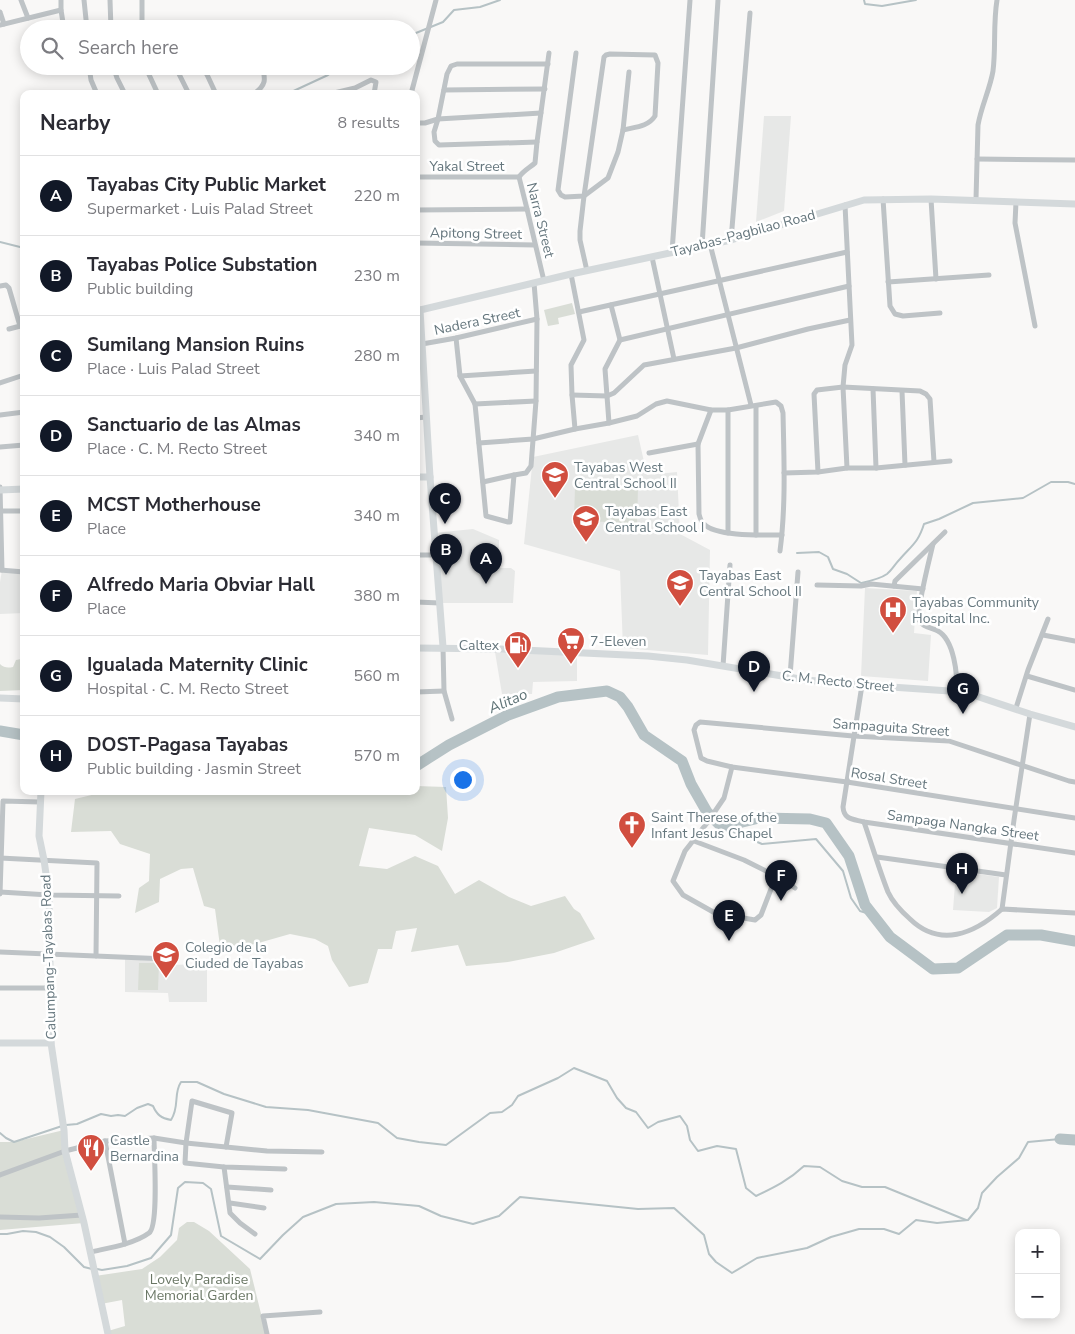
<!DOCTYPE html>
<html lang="en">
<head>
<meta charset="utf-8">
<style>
	:root { --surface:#fff; --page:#f2f2f3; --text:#2b2b33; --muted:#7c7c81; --line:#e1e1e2; --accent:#111827 }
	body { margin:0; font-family:"Nunito Sans",sans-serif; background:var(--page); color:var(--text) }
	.controls { position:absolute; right:15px; bottom:15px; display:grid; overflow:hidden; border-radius:10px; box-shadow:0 2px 12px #0003 }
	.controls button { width:45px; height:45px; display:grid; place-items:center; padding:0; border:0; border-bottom:1px solid var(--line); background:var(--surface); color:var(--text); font:25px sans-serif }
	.you { position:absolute; left:462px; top:779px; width:18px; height:18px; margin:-12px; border:4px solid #fff; border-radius:50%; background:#1a73e8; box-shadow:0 0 0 8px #1a73e833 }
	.badge { display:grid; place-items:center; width:32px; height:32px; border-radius:50%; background:var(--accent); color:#fff; font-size:16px; font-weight:700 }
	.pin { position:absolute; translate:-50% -41px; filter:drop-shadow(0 1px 2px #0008) }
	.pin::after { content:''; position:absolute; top:26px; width:18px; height:15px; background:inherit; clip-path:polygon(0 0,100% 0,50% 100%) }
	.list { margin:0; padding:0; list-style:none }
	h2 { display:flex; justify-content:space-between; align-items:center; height:65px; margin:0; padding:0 20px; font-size:21px }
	h2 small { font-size:16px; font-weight:400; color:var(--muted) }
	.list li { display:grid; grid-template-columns:32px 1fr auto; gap:15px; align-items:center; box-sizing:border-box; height:80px; padding:0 20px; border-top:1px solid var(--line) }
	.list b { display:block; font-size:19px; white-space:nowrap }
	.list p { margin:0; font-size:16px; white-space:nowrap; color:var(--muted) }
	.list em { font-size:16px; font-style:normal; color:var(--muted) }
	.icon { flex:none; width:28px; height:28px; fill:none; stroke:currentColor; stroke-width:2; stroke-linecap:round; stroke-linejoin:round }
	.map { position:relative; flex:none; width:1075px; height:1334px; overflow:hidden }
	.search { position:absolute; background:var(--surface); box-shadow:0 2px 12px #0003; left:20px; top:20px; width:400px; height:55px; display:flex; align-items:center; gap:12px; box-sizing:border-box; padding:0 18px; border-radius:28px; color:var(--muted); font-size:19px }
	.panel { position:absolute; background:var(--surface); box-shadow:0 2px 12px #0003; left:20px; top:90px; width:400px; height:705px; border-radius:10px }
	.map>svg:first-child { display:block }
	.built { fill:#e7e8e7 }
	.green { fill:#d9ddd6 }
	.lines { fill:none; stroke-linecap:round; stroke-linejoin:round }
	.stream { stroke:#b6c2c5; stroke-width:2 }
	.river { stroke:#b6c2c5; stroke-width:11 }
	.street { stroke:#bec3c6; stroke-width:5 }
	.secondary { stroke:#d4d9db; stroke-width:7 }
	.labels { text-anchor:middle; stroke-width:5; stroke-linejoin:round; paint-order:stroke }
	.street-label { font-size:14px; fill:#66777e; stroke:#fff }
	.poi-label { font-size:14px; fill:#66777e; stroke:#fff; text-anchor:start }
	.park-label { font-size:14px; fill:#6a7765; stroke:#fff }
	.water-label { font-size:15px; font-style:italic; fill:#617578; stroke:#fff }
</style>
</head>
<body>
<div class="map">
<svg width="1075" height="1334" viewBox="0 0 1075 1334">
	<rect width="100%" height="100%" fill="#f9f8f7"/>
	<g class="built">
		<path d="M764,116h27l-7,95 -28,11z"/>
		<path d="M638,435l9,40 30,-3 3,62 30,16 -2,105 -85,-7 -3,-77 -96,-27 9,-87z"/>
		<path d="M473,529l26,11v28h12l4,3 -2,32h-73l-6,-70z"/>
		<path d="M2,570l22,2v41l-24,1v-32z"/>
		<path d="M865,588l52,3 -3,42 17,2 -3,46 -67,-5z"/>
		<path d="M495,652l38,2h44v27l-44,1 -1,12h-30z"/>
		<path d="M956,871l43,6 -2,31 -8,4 -36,-2z"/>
		<path d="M125,959l31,2 12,4 39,-1v38h-38l-1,-9 -43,-1z"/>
	</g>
	<g class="green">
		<path d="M572,303l3,11 -17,4 1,6 -11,2 -4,-16z"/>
		<path d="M575,487l63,1 -1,36 -63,-4z"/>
		<path d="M24,656v34l-24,1v-27c4,4 8,4 13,3l3,-7 5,-1z"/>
		<path d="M416,786l30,1 2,31 -6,33 -27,-16 -46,-7 -10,38 28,3 28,-13 23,10 17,28 24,-14 30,17 22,9 34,-10 9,13 6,4 15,26 -41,14 -46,9 -42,4 -8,-21 -47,7 6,-24 -21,3 -4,18h-14l-10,34 -19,4 -17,-27 -4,-14 -13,-7 -25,-5 -39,11 -31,1 -5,-37 -11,-3 -11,-38 -12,1 -21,10 -1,23 -24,11 4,-25 10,-7 1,-27 -30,-10 -9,-13 -40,1 4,-33 33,-8h308z"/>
		<path d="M139,963h20l-1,27h-20z"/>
		<path d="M64,1130l20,93 -84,7v-88h14z"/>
		<path d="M187,1222h7l15,9 41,38 16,65h-157l-1,-3 17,-5 -3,-26 -21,4 -6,-28 47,-7 18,-12 17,-17 2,-12z"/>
	</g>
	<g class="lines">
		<g class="stream">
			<path d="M864,0l1,4 17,2 34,-6"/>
			<path d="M411,35l32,-13 11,-12 26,-3 20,-7"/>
			<path d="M352,66l7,2 5,-2"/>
			<path d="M287,94l41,-19 14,-9"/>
			<path d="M0,242l24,6"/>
			<path d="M797,553l22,-1 9,5 5,12 14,5 14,9c9,-2 19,-4 26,-9 5,-4 8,-10 13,-15 12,-14 18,-16 24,-35l15,-5 34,-16 50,-5 28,-16h17l7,2"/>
			<path d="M722,827l40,17 54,-5 27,32 8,27 9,13 13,4"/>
			<path d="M66,1125l11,-1 24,-10 10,2 7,-1 7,1 12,-8 11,-4 5,2c4,9 8,12 18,14 9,-14 2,-26 10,-38h16l27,12 42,13 42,3 70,13 19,15 22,4 27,3 44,-32 12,-1 10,-7 6,-9 40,-18 16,-10 33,13 10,17 9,10 10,4 12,16 10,-6 22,-6 7,10 3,14 8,11 19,-5 19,3 10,39 10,8c19,-9 33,-16 48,-30l16,1 22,14 20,6h23l81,33"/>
			<path d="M0,1133l6,5 8,4 48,-16"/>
			<path d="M0,1234h7l16,-3 13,1 14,5 14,10 20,20 8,2"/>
			<path d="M97,1269l5,1 25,-4 24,-8 20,-23 7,-47 7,-6 18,1 8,6 10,47 39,23 23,-24 20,-18 33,-13 38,-2 45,4 22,10 32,8 26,-8 21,-19 118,12 36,-1 30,27 5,19 7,8 16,11 25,-15 50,-10 24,-11 28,-8h25l15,5 17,-14 21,3 31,-3 10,-12 4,-15 15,-16 22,-19 9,-16 32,-3"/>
		</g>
		<g class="river">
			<path d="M0,731l24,4"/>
			<path d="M416,766l33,-21 57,-29 52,-19 49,-6 13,6 8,10 16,28 38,26 9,23 16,28 15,15 37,-9 51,1 16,4 23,33 16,49 25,32 43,32 25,-1 49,-33h34l34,6"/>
			<path d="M1060,1139l15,1"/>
		</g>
		<g class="street">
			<path d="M21,0l7,18"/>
			<path d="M61,0v10l3,19"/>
			<path d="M84,0l3,29"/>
			<path d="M110,0l1,29"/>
			<path d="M0,12l4,12"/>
			<path d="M0,25l61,-15"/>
			<path d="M95,29l16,-2"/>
			<path d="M142,29v-29"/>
			<path d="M576,53l-18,137 3,5 4,2 19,-1 24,-18 10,-26 5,-22 6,-58"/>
			<path d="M89,66l2,14 6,14"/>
			<path d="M113,66l4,12 8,16"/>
			<path d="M145,66l13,28"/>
			<path d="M175,66l14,28"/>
			<path d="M203,66l13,28"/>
			<path d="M206,73l24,-7"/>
			<path d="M444,90l101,-1"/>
			<path d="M254,94c12,-9 12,-14 8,-28"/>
			<path d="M330,94l25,-6 16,-8 5,2 -2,12"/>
			<path d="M411,94l25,-94"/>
			<path d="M416,123h9l13,-4 103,-6"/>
			<path d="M537,142l-98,3 -4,-4 -1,-9 4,-13 9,-45 4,-8 6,-2h91"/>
			<path d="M977,159l98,1"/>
			<path d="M416,177h103"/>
			<path d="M883,199l7,107 5,8 8,2 37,-3"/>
			<path d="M931,199l5,80"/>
			<path d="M976,199l2,-74c3,-18 12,-36 15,-54 3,-23 0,-47 4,-71"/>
			<path d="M1016,202l-1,21 20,103"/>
			<path d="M845,205l7,140 -7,20 -2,22 4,81"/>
			<path d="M416,210l111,-1"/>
			<path d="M731,240l19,-227"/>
			<path d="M416,243l119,2"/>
			<path d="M710,244l41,161"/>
			<path d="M702,246l16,-246"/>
			<path d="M672,252l18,-252"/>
			<path d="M652,257l22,102"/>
			<path d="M587,271l-7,-31v-9l4,-35 20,-139 2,-2 4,-1 45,1 3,8 -3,53c-7,11 -20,11 -32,14"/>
			<path d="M571,274l13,66 -13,25 1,30 3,34"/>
			<path d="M544,281l-17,-72 -8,-32c4,-6 10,-9 16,-14l2,-21 12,-89"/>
			<path d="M888,282l101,-7"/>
			<path d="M0,286l6,-1 3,3 11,38"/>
			<path d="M579,312l268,-60"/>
			<path d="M9,329l15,-4"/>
			<path d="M456,338l4,38 15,28 61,-3"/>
			<path d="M620,340l229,-54"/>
			<path d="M422,344l34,-6 81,-19"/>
			<path d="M460,376l76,-5"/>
			<path d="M0,383l24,-8"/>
			<path d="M873,389l3,79"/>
			<path d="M902,391l3,74"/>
			<path d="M572,395l35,1 7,-3 30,-28 92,-17 72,-19 42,-9"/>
			<path d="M475,404l11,112 22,6h2l4,-47"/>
			<path d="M756,406v129"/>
			<path d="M711,410l-13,34 1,70c1,4 2,8 5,10 12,13 61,11 78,11"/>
			<path d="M0,415l24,-3"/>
			<path d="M416,418l10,-1"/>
			<path d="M609,423l-4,-54 15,-29 -9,-35"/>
			<path d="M479,443l54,-4 42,-10 34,-6 28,-7 19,-12 11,-3 44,9h17l48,-8 5,4 2,7c1,46 3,92 -3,138"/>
			<path d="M0,447l24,-2"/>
			<path d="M649,453l49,-9"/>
			<path d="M818,472l-4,-78 3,-4 26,-3 77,4 6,3 4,5 4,63"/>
			<path d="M784,473l34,-1 29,-4h29l74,-7"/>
			<path d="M483,482l31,-7 12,-2 5,-7 5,-65 1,-82 -3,-36"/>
			<path d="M0,487l2,83"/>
			<path d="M0,511h24"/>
			<path d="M728,533v-123"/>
			<path d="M933,544c-3,13 -17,67 -14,76 3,7 13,8 19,11 16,9 20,44 18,60"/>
			<path d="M416,555h20"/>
			<path d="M0,570l24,2"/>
			<path d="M817,585l44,1 10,-2 52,5"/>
			<path d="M894,586l1,-5 50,-49"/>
			<path d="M416,602l24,1"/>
			<path d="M1043,635l32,6"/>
			<path d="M443,647l1,44 8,28"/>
			<path d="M723,666l7,-101"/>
			<path d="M790,676l8,-104"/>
			<path d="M1027,676l48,14"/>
			<path d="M862,685l-19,122c1,13 10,12 21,15l211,31"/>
			<path d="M416,692l28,-1"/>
			<path d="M1016,708l12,-38 20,-51"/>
			<path d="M732,767l-8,31 -17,25 -22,28 -12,30 10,14 32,18 40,7 6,-5 15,-39"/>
			<path d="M1075,782l-6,-1 -120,-40 -96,-5 -153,-14 -4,3 -2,5 7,28 6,3 25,6 115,15 228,36"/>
			<path d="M864,822c8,23 15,47 24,70 5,11 13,19 22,27 30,29 64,15 92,-10l73,4"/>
			<path d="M694,841l50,19 32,16 19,12"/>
			<path d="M877,857l129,18"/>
			<path d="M0,858l97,5 -1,93"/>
			<path d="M0,892l49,3 70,1"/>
			<path d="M0,894l3,-93 37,1"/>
			<path d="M1002,909l12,-89 16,-106"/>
			<path d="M0,952l167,7"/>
			<path d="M0,988h50"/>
			<path d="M105,1141l20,103"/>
			<path d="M226,1147l6,-34 -40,-12 -6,42 -1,20 39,4 61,2"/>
			<path d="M224,1167l6,46 10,10 15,11"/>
			<path d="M0,1175l65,-24 40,-10 49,-3 32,5 81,8 55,1"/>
			<path d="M227,1187l44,3"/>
			<path d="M230,1203l34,5"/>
			<path d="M0,1217l39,1 43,-3"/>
			<path d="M91,1252c17,-4 43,-8 58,-19 10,-7 5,-80 5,-95"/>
			<path d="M267,1334l-4,-18 57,-4"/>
		</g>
		<g class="secondary">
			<path d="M420,310l10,167 13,170"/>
			<path d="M416,311l155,-37 160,-34 133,-40 67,-1 144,5"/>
			<path d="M416,477h14"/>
			<path d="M0,490l24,-1"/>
			<path d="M416,648l84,1 148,7 39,4 119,20 56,5 102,7 66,22 45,13"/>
			<path d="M0,698l24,1"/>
			<path d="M41,791l-2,45 5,24 5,35 2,148 13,87 1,21 19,72 24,111"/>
			<path d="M0,1043h51"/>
		</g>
	</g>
	<defs>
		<symbol id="school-pin" viewBox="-11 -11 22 30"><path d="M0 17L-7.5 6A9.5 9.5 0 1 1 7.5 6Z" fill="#d14e3f" stroke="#fff"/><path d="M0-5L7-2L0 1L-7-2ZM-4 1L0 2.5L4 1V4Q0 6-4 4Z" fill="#fff"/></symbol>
		<symbol id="hospital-pin" viewBox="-11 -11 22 30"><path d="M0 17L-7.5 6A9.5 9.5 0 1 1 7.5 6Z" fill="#d14e3f" stroke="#fff"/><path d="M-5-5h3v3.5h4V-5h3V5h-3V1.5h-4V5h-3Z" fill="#fff"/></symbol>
		<symbol id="supermarket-pin" viewBox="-11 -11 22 30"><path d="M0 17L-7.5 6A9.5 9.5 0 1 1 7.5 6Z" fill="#d14e3f" stroke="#fff"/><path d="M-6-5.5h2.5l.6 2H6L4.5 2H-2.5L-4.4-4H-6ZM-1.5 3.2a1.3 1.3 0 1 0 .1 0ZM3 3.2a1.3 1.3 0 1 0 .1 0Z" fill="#fff"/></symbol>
		<symbol id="fuel-pin" viewBox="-11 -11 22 30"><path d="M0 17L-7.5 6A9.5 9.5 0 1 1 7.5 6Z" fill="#d14e3f" stroke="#fff"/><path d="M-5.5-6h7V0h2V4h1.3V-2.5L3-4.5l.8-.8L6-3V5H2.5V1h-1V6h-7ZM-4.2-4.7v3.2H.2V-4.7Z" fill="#fff"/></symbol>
		<symbol id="church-pin" viewBox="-11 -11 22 30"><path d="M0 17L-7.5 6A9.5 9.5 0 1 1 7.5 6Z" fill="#d14e3f" stroke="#fff"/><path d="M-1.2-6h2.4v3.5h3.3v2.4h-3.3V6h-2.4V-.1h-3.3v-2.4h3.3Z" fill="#fff"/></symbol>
		<symbol id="university-pin" viewBox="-11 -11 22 30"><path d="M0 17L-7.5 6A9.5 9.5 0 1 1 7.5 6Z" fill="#d14e3f" stroke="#fff"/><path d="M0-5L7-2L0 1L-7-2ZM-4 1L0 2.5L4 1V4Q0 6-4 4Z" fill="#fff"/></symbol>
		<symbol id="restaurant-pin" viewBox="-11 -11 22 30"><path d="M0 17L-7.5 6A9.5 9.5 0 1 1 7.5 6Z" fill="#d14e3f" stroke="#fff"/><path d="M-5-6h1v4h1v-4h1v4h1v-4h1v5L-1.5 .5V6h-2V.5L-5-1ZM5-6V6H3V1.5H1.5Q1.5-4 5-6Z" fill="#fff"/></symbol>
	</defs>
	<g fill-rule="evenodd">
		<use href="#school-pin" x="539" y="459" width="32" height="43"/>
		<use href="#school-pin" x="570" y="503" width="32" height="43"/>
		<use href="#school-pin" x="664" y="567" width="32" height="43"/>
		<use href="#hospital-pin" x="877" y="594" width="32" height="43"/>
		<use href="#supermarket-pin" x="555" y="625" width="32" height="43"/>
		<use href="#fuel-pin" x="502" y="629" width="32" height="43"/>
		<use href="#church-pin" x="616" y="809" width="32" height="43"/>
		<use href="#university-pin" x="150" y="939" width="32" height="43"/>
		<use href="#restaurant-pin" x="75" y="1132" width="32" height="43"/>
	</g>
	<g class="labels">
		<g class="street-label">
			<text x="467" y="171">Yakal Street</text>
			<text transform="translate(541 220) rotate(76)" y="5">Narra Street</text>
			<text transform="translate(476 233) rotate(1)" y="5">Apitong Street</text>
			<text transform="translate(743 233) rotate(-15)" y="5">Tayabas-Pagbilao Road</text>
			<text transform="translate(477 321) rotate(-12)" y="5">Nadera Street</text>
			<text transform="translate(838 681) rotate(6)" y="5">C. M. Recto Street</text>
			<text transform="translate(891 727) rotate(4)" y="5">Sampaguita Street</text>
			<text transform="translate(889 778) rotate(9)" y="5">Rosal Street</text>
			<text transform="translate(963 825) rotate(8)" y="5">Sampaga Nangka Street</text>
			<text transform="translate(48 957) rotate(-92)" y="5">Calumpang-Tayabas Road</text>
		</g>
		<g class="poi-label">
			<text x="574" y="472">Tayabas West<tspan x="574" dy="16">Central School II</tspan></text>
			<text x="605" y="516">Tayabas East<tspan x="605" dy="16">Central School I</tspan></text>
			<text x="699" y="580">Tayabas East<tspan x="699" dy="16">Central School II</tspan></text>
			<text x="912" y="607">Tayabas Community<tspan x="912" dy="16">Hospital Inc.</tspan></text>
			<text x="590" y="646">7-Eleven</text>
			<text x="499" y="650" text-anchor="end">Caltex</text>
			<text x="651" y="822">Saint Therese of the<tspan x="651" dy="16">Infant Jesus Chapel</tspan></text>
			<text x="185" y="952">Colegio de la<tspan x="185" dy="16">Ciuded de Tayabas</tspan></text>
			<text x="110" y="1145">Castle<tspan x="110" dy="16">Bernardina</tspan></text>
		</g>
		<g class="park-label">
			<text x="199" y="1284">Lovely Paradise<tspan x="199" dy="16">Memorial Garden</tspan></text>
		</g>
		<g class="water-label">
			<text transform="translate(508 701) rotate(-23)" y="5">Alitao</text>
		</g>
	</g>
</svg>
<div class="controls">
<button>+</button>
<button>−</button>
</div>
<div class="you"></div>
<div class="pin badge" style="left:486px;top:584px">A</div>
<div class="pin badge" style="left:446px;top:575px">B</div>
<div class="pin badge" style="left:445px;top:524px">C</div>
<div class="pin badge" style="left:754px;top:692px">D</div>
<div class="pin badge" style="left:729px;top:941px">E</div>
<div class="pin badge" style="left:781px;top:901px">F</div>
<div class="pin badge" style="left:963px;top:714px">G</div>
<div class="pin badge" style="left:962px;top:894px">H</div>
<div class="search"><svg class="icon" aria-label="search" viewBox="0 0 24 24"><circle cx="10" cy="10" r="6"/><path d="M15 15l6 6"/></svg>Search here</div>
<section class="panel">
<h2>Nearby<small>8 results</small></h2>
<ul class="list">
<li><span class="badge">A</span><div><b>Tayabas City Public Market</b><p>Supermarket · Luis Palad Street</p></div><em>220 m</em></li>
<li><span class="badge">B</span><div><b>Tayabas Police Substation</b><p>Public building</p></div><em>230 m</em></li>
<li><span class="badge">C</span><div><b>Sumilang Mansion Ruins</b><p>Place · Luis Palad Street</p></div><em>280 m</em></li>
<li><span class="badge">D</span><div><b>Sanctuario de las Almas</b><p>Place · C. M. Recto Street</p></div><em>340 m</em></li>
<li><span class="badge">E</span><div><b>MCST Motherhouse</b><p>Place</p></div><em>340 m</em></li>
<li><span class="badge">F</span><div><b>Alfredo Maria Obviar Hall</b><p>Place</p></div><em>380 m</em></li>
<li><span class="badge">G</span><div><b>Igualada Maternity Clinic</b><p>Hospital · C. M. Recto Street</p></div><em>560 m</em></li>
<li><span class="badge">H</span><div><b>DOST-Pagasa Tayabas</b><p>Public building · Jasmin Street</p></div><em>570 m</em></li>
</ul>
</section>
</div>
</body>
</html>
